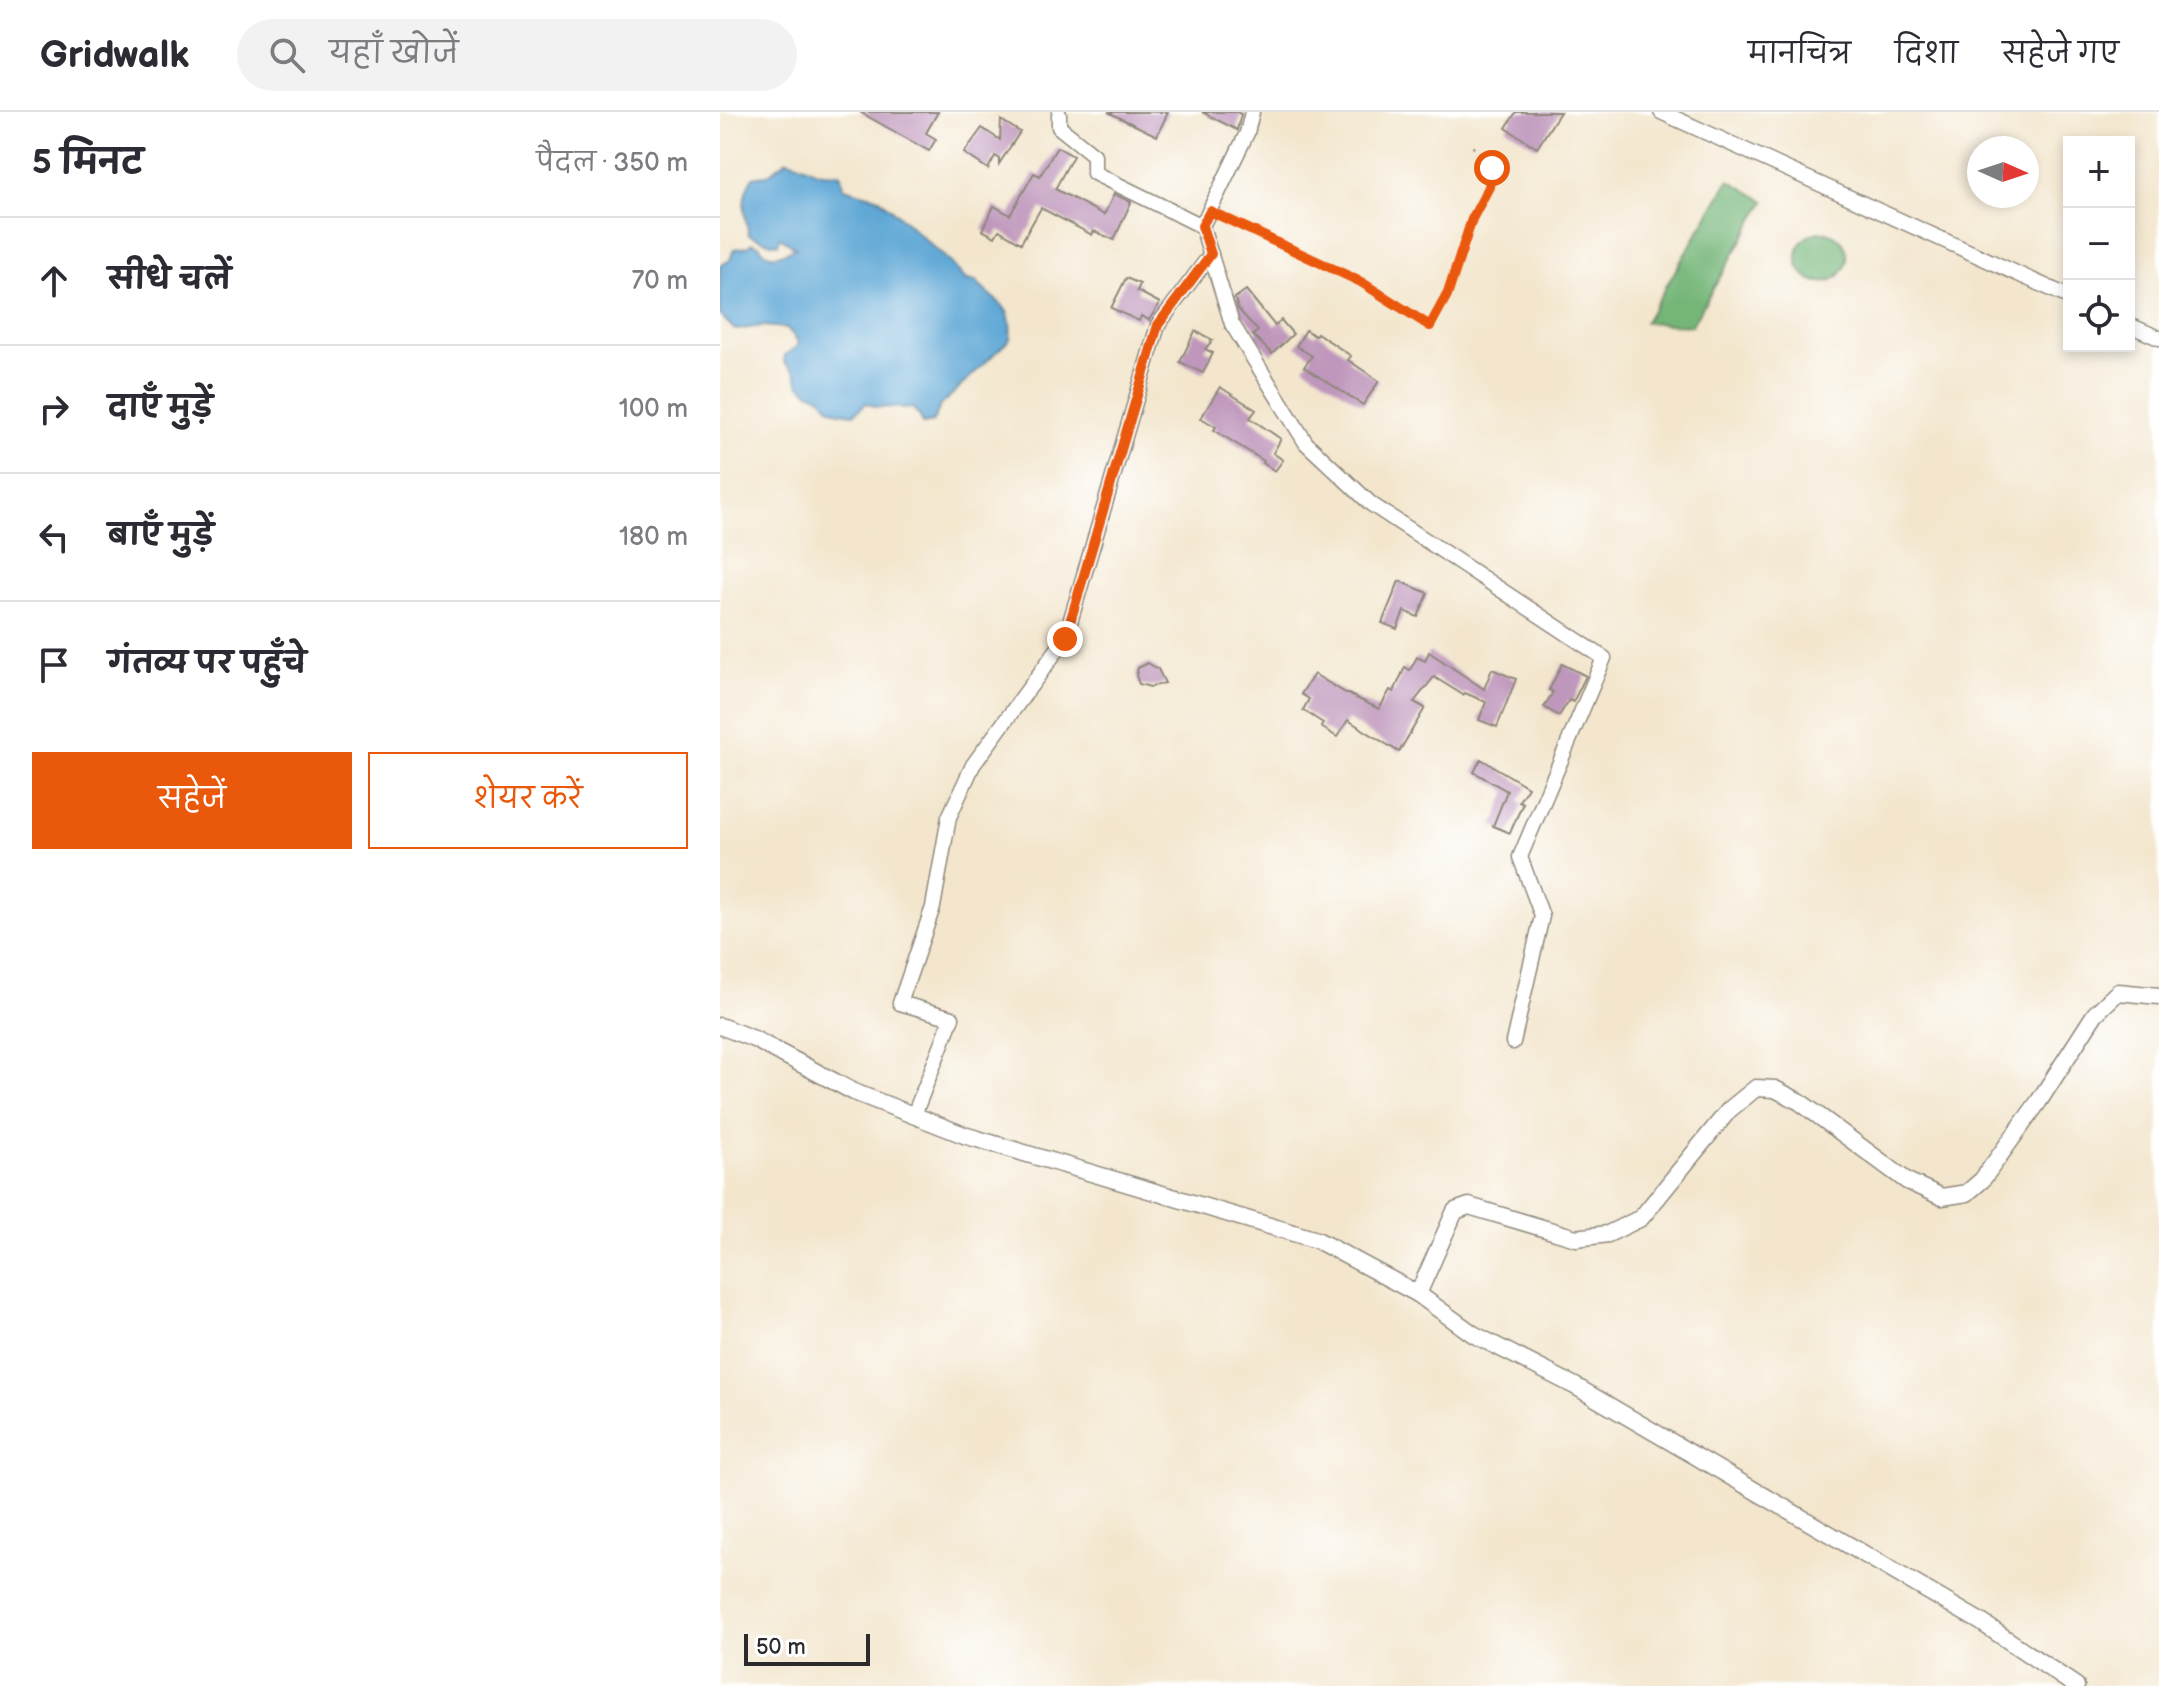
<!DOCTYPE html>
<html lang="hi">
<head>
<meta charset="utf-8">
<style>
	:root { --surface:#fff; --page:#f2f2f3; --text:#2b2b33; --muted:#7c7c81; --line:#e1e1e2; --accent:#ea580c }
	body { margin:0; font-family:"Balsamiq Sans","Playpen Sans Deva",sans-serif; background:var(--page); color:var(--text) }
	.controls { position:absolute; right:24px; top:24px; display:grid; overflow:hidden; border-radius:0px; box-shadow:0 4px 12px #0003 }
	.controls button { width:72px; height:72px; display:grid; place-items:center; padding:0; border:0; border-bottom:2px solid var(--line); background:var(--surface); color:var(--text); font:40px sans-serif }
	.compass { position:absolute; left:1247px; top:24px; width:72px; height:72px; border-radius:50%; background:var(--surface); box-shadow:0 4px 12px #0003; rotate:93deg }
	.scale { position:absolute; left:24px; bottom:20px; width:126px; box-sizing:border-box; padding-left:8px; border:4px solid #2b2b2b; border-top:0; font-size:22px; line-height:28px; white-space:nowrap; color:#2b2b2b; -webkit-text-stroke:6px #fff; paint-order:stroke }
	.stop { position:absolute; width:24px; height:24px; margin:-18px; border:6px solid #ea580c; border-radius:50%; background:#fff }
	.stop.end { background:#ea580c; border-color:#fff; box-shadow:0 2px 8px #0008 }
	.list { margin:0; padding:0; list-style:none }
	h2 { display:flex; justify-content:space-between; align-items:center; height:104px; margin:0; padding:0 32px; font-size:34px }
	h2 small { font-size:26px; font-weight:400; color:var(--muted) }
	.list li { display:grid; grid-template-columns:52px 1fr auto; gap:24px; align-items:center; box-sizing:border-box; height:128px; padding:0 32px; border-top:2px solid var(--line) }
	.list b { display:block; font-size:30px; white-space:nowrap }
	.list em { font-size:26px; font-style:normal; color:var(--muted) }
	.actions { display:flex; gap:16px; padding:24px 32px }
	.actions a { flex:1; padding:18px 0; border:2px solid var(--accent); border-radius:0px; text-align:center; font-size:28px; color:var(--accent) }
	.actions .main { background:var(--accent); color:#fff }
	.icon { flex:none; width:44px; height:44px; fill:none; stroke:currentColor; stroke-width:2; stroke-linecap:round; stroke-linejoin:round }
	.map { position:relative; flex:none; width:1439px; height:1574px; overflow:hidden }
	header { display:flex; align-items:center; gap:48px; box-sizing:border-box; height:112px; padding:0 40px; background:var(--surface); border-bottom:2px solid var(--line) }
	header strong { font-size:38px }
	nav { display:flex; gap:44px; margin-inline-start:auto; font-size:28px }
	.search { width:560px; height:72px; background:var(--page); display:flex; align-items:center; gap:20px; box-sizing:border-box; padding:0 28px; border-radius:44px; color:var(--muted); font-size:30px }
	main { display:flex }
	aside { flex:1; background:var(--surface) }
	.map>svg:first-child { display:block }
	.forest { fill:#75b678; stroke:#507052; stroke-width:2 }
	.water { fill:#5ea7d5; stroke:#446980; stroke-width:2 }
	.building { fill:#bf97bc }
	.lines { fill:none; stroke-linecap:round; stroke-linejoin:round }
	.minor-casing { stroke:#8f887c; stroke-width:17 }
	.tertiary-casing { stroke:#8f887c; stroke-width:19 }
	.path { stroke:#8f887c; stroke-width:3; stroke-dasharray:2 6; stroke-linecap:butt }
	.minor { stroke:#fff; stroke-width:14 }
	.tertiary { stroke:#fff; stroke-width:16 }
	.route { stroke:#ea580c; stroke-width:10 }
</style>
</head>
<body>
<header>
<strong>Gridwalk</strong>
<div class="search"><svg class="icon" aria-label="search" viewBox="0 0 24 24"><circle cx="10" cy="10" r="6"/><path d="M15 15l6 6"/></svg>यहाँ खोजें</div>
<nav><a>मानचित्र</a><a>दिशा</a><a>सहेजे गए</a></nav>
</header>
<main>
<aside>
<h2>5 मिनट<small>पैदल · 350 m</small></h2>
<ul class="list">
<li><svg class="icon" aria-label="ahead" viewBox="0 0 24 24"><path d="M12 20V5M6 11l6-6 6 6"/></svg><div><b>सीधे चलें</b></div><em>70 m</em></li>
<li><svg class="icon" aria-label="right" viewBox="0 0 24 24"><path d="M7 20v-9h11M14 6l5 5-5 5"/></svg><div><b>दाएँ मुड़ें</b></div><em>100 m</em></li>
<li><svg class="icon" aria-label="left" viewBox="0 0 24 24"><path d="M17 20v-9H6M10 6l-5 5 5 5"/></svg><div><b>बाएँ मुड़ें</b></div><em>180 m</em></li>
<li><svg class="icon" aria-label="arrive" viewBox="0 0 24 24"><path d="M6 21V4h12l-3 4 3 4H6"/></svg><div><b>गंतव्य पर पहुँचे</b></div></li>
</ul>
<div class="actions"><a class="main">सहेजें</a><a>शेयर करें</a></div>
</aside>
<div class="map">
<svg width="1439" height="1574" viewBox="0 0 1439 1574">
	<rect width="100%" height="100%" fill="#fff"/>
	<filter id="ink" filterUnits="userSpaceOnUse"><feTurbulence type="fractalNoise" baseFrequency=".0125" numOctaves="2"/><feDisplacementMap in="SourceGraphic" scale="16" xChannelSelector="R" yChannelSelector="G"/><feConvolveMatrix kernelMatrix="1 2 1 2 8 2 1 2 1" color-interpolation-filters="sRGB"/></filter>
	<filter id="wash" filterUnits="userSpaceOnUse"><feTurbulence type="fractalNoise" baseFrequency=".006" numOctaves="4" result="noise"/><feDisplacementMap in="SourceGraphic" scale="32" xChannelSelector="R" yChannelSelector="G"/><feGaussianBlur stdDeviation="1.8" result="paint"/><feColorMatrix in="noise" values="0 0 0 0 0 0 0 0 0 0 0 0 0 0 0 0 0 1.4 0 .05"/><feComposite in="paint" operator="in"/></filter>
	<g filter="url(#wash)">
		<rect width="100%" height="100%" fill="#f3e6cd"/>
		<g class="forest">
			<path d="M1009,68l36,21 -74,125 -46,-4z"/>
			<circle cx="1102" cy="145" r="25"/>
		</g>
		<path class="water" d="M67,48c25,6 26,16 53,13l4,15 35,10 71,64 16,18 10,1c18,24 38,19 34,58l-70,67 -7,16 -11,2 -2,-8 -8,-8 -35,-1 -11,-4 -12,11 -15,-2 -10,-5 -8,-10 -12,-5 -10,-8 -4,-12 -11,-10 1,-7 11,-8 2,-6 -11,-13 -25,-2 -27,4 -15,-15v-49l10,-6 4,-11 13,-2 5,-4 7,2c10,18 23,8 37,3l-16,-11 -2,7c-11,0 -19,-7 -29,-9 -5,-22 -9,-39 4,-58l14,-2z"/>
		<g id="blocks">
			<g class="building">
				<path d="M140,0h78l-12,21 10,6 -7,12z"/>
				<path d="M388,0h60l-11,24z"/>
				<path d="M482,0h35l4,2 -4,16z"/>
				<path d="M796,0h44l-23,36 -31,-20z"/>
				<path d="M281,8l19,12 -21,32v-6l-4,-2 -7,13 -24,-16 18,-25 18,12z"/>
				<path d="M337,35l16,9 -18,33 49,26 10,-21 17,8 -17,38 -20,-9 -2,4 -51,-27 -20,35 -22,-13 -4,7 -13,-7 12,-24 16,9 24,-42 6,3z"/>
				<path d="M406,166l14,6 -3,7 23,12 -11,17 -8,-4 -2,5 -28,-13z"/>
				<path d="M526,178l29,36 6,-6 12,14 -21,20 -19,-19 5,-4 -20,-22 -3,-11z"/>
				<path d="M586,218l9,6 2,-3 34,23 -3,4 31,21 -16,24 -59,-38 8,-11 -16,-10z"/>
				<path d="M475,219l18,9 -8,9 8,4 -10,20 -23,-11z"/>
				<path d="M500,275l36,23 -6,8 31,21 -8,14 10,7 -8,11 -12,-8 1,-2 -50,-31 2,-3 -15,-9z"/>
				<path d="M679,469l29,12 -10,24 -14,-6 -7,18 -15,-6z"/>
				<path d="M709,540l55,37 8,-20 24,10 -19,48 -18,-7 7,-18 -21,-9 -2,2 -29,-18 -20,25 11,6 -26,44 -51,-32 -11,17 -16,-10 2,-4 -20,-13 6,-11 -8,-5 13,-20 30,18 35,17 11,-19 4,2 11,-25 5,3 7,-13 8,4z"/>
				<path d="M428,551l10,6 7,14 -15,4 -11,-3 -3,-8 2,-8z"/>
				<path d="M842,552l24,12 -13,26 -4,-2 -10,16 -15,-9 9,-15 -4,-2z"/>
				<path d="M761,647l47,28 -9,14 4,2 -13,30 -17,-7 14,-35 -33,-19z"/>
			</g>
		</g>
	</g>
	<g filter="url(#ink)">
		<use href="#blocks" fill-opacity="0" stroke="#8f887c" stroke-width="2"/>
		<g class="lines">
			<defs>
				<g id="minor">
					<path d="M532,0l-5,21 -45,93 30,98 74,119 65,61 233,154 -84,199 22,59 -29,126"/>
					<path d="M941,0l408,185"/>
					<path d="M339,2v13l35,28v18l108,53"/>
					<path d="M1409,213l30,13"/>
					<path d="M194,1003l38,-97 -52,-15 33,-96 16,-90 24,-52 92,-126 93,-314 53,-71"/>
				</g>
				<g id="tertiary">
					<path d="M0,914l34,13 100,53 110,43 353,105 101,54 55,40 102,52 406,236 95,64"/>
					<path d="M698,1182l37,-83 14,-5 107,32 32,-4 33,-16 88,-108 27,-22 19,1 25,13 107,79 35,16 25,-4 15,-13 57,-79 56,-87 23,-22 41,4"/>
				</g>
			</defs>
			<use href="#minor" class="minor-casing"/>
			<use href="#tertiary" class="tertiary-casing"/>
			<path class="path" d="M504,105l137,65 69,44 18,-33 24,-74 20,-42v-9l-3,-8 -17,-14"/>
			<use href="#minor" class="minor"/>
			<use href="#tertiary" class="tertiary"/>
		</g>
	</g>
	<g class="lines" filter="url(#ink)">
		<path class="route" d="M345,527l93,-314 53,-71 -9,-28 8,-15 151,71 69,44 18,-33 24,-74 17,-32 3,-19"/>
	</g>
</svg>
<div class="controls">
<button>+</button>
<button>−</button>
<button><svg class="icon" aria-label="locate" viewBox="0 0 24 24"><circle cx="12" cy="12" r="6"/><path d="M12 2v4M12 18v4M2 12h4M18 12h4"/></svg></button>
</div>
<svg class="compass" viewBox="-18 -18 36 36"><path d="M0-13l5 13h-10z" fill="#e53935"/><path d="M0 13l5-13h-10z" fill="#7c7c81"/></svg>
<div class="scale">50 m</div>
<div class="stop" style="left:772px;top:56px"></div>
<div class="stop end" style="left:345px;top:527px"></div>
</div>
</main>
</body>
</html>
